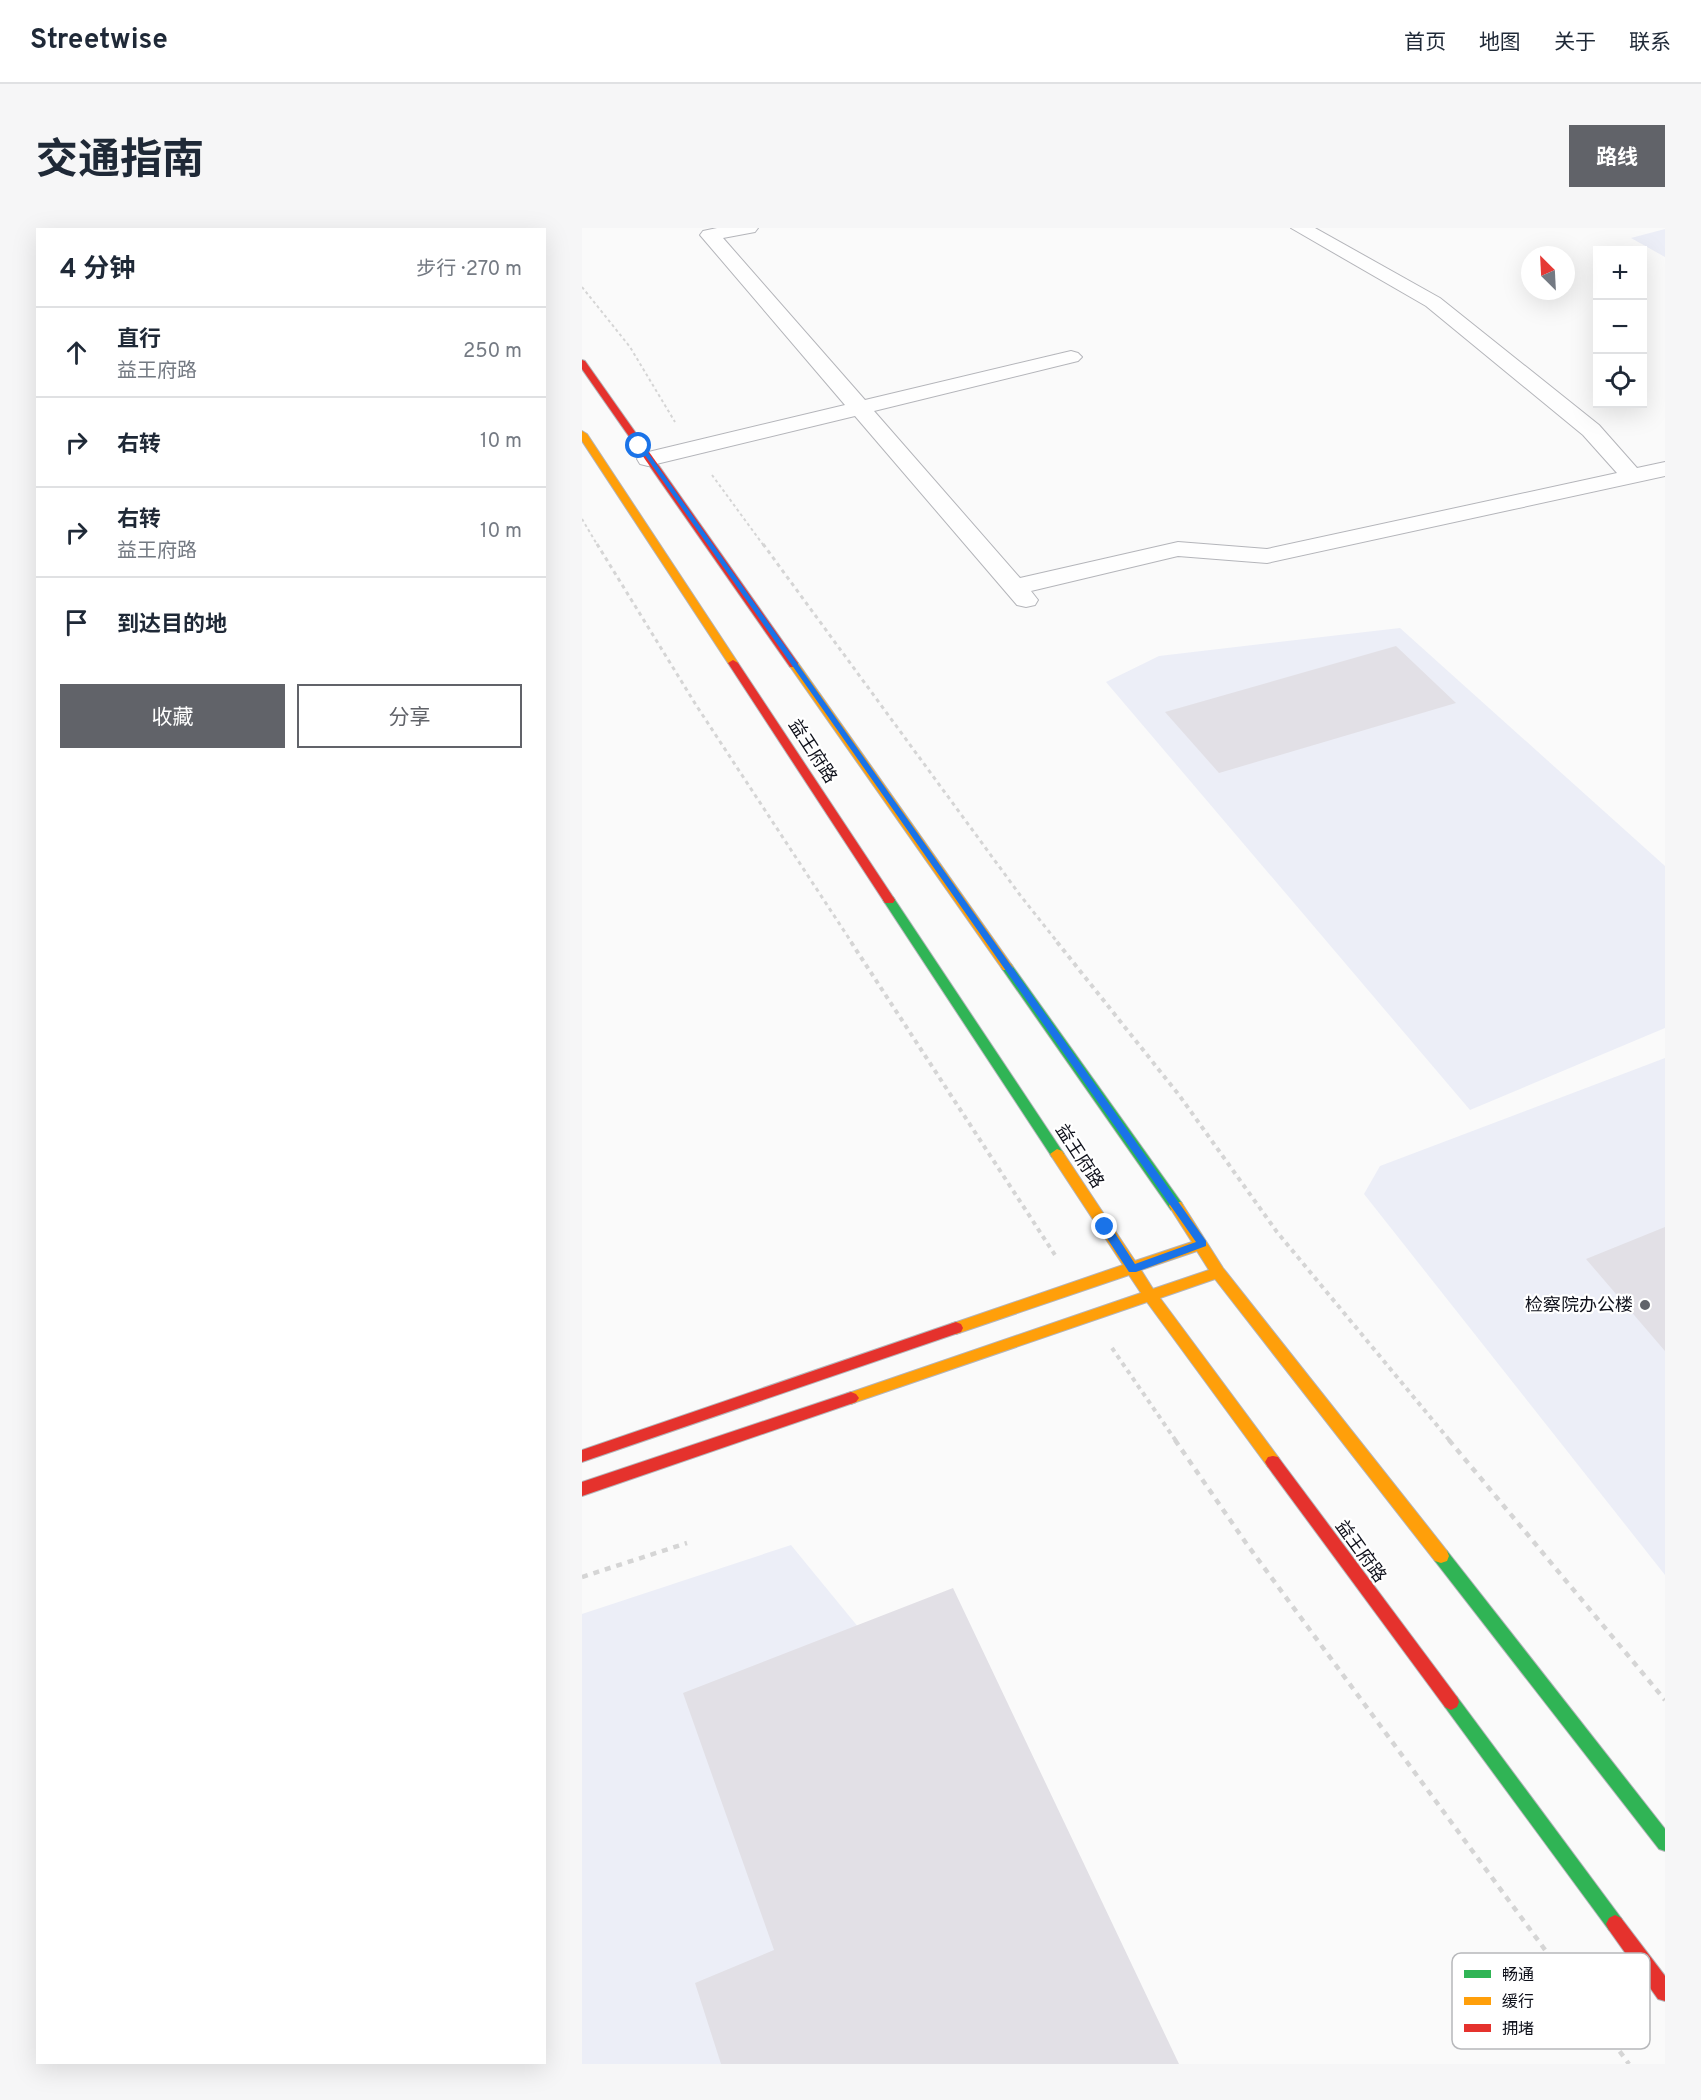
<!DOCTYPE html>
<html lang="zh">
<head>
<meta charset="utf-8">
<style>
	:root { --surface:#fff; --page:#f6f6f7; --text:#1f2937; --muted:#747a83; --line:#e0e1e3; --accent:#616369 }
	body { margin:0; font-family:Overpass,"Noto Sans SC",sans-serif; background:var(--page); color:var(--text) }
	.controls { position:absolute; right:18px; top:18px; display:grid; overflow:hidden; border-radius:0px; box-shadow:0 6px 24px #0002 }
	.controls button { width:54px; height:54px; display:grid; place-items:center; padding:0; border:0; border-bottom:2px solid var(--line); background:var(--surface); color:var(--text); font:30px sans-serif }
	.compass { position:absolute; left:939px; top:18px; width:54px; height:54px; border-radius:50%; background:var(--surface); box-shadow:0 6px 24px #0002; rotate:336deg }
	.stop { position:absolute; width:18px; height:18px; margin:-14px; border:4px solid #1a73e8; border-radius:50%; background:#fff }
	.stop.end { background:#1a73e8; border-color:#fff; box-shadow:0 2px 6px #0008 }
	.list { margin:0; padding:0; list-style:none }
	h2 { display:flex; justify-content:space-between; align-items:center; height:78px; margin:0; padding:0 24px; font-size:26px }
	h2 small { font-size:20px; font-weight:400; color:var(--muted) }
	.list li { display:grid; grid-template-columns:39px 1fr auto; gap:18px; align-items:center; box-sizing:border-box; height:90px; padding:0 24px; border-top:2px solid var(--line) }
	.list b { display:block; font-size:22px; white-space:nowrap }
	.list p { margin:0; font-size:20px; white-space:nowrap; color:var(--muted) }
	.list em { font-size:20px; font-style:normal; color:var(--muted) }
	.actions { display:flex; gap:12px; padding:18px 24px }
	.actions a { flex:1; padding:14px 0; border:2px solid var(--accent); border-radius:0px; text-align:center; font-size:21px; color:var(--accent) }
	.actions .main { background:var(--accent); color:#fff }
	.icon { flex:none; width:33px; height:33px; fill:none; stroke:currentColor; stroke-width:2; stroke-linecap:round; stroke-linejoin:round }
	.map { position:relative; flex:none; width:1083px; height:1836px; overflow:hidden; border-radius:0px }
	header { display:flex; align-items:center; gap:36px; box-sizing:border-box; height:84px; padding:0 30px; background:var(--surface); border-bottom:2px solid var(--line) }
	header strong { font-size:28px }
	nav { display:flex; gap:33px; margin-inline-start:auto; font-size:21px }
	.intro { display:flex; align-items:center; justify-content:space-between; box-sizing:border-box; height:144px; padding:0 36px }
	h1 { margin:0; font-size:42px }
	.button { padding:15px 27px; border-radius:0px; background:var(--accent); color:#fff; font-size:21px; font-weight:700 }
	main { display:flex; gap:36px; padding:0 36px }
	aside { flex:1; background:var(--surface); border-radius:0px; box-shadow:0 6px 24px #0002 }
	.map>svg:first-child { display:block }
	.built { fill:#eceef7 }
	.building { fill:#e2e0e6 }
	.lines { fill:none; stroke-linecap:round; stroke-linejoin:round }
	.street-casing { stroke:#b4b5ba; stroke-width:2 }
	.fast-casing { stroke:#b4b5ba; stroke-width:2 }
	.slow-casing { stroke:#b4b5ba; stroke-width:2 }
	.jam-casing { stroke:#b4b5ba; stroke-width:2 }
	.path-far3 { stroke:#d5d5d5; stroke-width:2; stroke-dasharray:3 3; stroke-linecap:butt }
	.path-far2 { stroke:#d5d5d5; stroke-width:3; stroke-dasharray:4 4; stroke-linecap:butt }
	.path-far1 { stroke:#d5d5d5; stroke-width:4; stroke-dasharray:4.5 4.5; stroke-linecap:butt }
	.path { stroke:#d5d5d5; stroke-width:4.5; stroke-dasharray:6 6; stroke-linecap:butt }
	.street { fill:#fefefe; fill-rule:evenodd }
	.fast { fill:#30b455; fill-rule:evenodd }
	.slow { fill:#ff9f0a; fill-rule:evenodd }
	.jam { fill:#e5322d; fill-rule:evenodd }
	.route { fill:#1a73e8 }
	.poi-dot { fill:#616369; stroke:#fff; stroke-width:2 }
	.labels { text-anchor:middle; stroke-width:4.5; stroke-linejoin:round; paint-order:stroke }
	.street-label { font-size:18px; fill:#0f111b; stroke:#fff }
	.poi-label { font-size:18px; fill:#0f111b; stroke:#fff; text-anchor:end }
	.key { fill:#fff; stroke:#b7b8bb; stroke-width:1.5 }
	.key-label { font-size:16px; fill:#0f111b }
</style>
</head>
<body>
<header>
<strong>Streetwise</strong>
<nav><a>首页</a><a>地图</a><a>关于</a><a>联系</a></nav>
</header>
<div class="intro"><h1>交通指南</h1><a class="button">路线</a></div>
<main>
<aside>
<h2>4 分钟<small>步行 · 270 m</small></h2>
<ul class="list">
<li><svg class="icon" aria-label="ahead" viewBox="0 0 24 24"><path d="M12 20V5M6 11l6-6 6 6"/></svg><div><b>直行</b><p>益王府路</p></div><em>250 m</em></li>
<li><svg class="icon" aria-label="right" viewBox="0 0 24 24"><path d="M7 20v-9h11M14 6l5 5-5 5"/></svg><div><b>右转</b></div><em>10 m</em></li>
<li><svg class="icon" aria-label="right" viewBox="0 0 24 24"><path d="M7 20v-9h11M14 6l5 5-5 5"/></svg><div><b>右转</b><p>益王府路</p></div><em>10 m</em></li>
<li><svg class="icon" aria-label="arrive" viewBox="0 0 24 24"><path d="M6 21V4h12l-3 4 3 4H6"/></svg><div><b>到达目的地</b></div></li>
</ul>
<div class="actions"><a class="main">收藏</a><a>分享</a></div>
</aside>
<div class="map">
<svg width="1083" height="1836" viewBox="0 0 1083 1836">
	<rect width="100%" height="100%" fill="#fafafa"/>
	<g class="built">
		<path d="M1083,1v28l-34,-19z"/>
		<path d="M818,400l265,238v162l-195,82 -364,-428 53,-26z"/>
		<path d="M1083,830v517l-301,-381 16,-28z"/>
		<path d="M209,1317l68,83 250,436h-527v-450z"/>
	</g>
	<g class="building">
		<path d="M814,418l60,57 -237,70 -54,-61z"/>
		<path d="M1083,999v124l-79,-92z"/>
		<path d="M371,1360l226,476h-458l-26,-81 79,-33 -91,-257z"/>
	</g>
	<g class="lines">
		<defs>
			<path id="street" d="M135,0h41l-3,4 -32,6 142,162 206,-49 7,2 4,4 -4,4 -204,50 146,167 158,-36 89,7 350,-76 -34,-38 -157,-129 -135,-78h24l125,70 159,127 38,43 28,-6v14l-398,87 -89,-7 -147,35 7,9 -3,5 -9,2 -9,-2 -162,-189 -207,50 -8,-2 -3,-5 3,-5 205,-49 -145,-170 3,-4z"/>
			<g id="fast">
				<path d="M307,668l4,1 169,254 2,3 -2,3h-10l-169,-257z"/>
				<path d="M425,735l4,1 170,238 2,4 -2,4h-10l-168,-240 -2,-3 2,-3z"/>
				<path d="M859,1321l6,2 218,278v22l-6,-2 -224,-288 -2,-5 2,-5z"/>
				<path d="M869,1466l6,3 164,221 3,6 -3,6 -6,3 -6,-3 -164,-223 -2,-5 2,-5z"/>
			</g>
			<g id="slow">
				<path d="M0,203l5,3 151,229 -1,2 -4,1 -5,-3 -146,-222z"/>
				<path d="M212,434l4,1 213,301 2,3 -2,3h-8l-214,-305z"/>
				<path d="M475,921l5,2 73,110 57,-19 -23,-36 2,-4h10l42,66 224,283 2,5 -2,5 -6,2 -6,-2 -220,-282 -55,19 118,159 3,5 -3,5 -5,1 -5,-1 -121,-165 -291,100 -5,2 -5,-2 -3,-4 3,-4 295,-101 -12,-18 -173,59 -5,-2 -2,-4 2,-4 172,-59 -73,-111zM615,1023l12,19 -56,19 -12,-19z"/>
			</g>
			<g id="jam">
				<path d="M0,132l3,1 213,302v4h-8l-208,-298z"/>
				<path d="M151,432l5,3 155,234 2,3 -2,3h-8l-157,-240z"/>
				<path d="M374,1094l5,2 2,4 -2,4 -379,130v-12z"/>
				<path d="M269,1164l5,2 3,4 -3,4 -274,94v-14z"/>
				<path d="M691,1228l5,1 179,240 2,5 -2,5 -6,3 -6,-3 -177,-240 -3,-5 3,-5z"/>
				<path d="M1033,1687l6,3 44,58v25l-7,-2 -49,-69 -3,-6 3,-6z"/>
			</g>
		</defs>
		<use href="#street" class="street-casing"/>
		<use href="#fast" class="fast-casing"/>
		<use href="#slow" class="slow-casing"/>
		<use href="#jam" class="jam-casing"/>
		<g class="path-far3">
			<path d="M0,59l48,60 45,75"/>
			<path d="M130,247l52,71"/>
			<path d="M0,291l16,27"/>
		</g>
		<g class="path-far2">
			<path d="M15,316l99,161 156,238"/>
			<path d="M181,316l257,351 38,48"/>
		</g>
		<g class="path-far1">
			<path d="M269,714l204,313"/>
			<path d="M475,714l122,153 98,137 173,209"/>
			<path d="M530,1120l64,93"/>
		</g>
		<g class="path">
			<path d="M593,1212l71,103 383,521"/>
			<path d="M867,1212l216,260"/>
			<path d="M0,1349l105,-34"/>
		</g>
		<use href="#street" class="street"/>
		<use href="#fast" class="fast"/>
		<use href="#slow" class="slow"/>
		<use href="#jam" class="jam"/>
	</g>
	<path class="route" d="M55,216h5l564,797v5l-70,26h-7l-28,-43v-5h8l26,40 61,-22z"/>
	<circle class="poi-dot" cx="1063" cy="1077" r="6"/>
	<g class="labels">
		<g class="street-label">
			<text transform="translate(231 523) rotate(57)" y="6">益王府路</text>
			<text transform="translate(498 928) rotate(57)" y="6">益王府路</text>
			<text transform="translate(779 1323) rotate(54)" y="6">益王府路</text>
		</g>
		<g class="poi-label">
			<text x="1051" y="1083">检察院办公楼</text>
		</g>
	</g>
	<rect x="870" y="1725" width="198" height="96" rx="9" class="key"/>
	<rect x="882" y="1742" width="27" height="8" fill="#30b455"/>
	<rect x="882" y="1769" width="27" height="8" fill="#ff9f0a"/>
	<rect x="882" y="1796" width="27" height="8" fill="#e5322d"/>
	<g class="key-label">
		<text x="920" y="1752">畅通</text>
		<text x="920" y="1779">缓行</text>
		<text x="920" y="1806">拥堵</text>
	</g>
</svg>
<div class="controls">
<button>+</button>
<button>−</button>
<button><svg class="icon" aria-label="locate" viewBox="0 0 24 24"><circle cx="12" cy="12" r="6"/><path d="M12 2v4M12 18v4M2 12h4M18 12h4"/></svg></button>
</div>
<svg class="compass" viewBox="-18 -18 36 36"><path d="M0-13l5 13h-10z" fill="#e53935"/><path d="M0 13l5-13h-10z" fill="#747a83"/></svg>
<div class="stop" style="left:57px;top:218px"></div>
<div class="stop end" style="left:523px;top:999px"></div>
</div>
</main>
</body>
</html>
